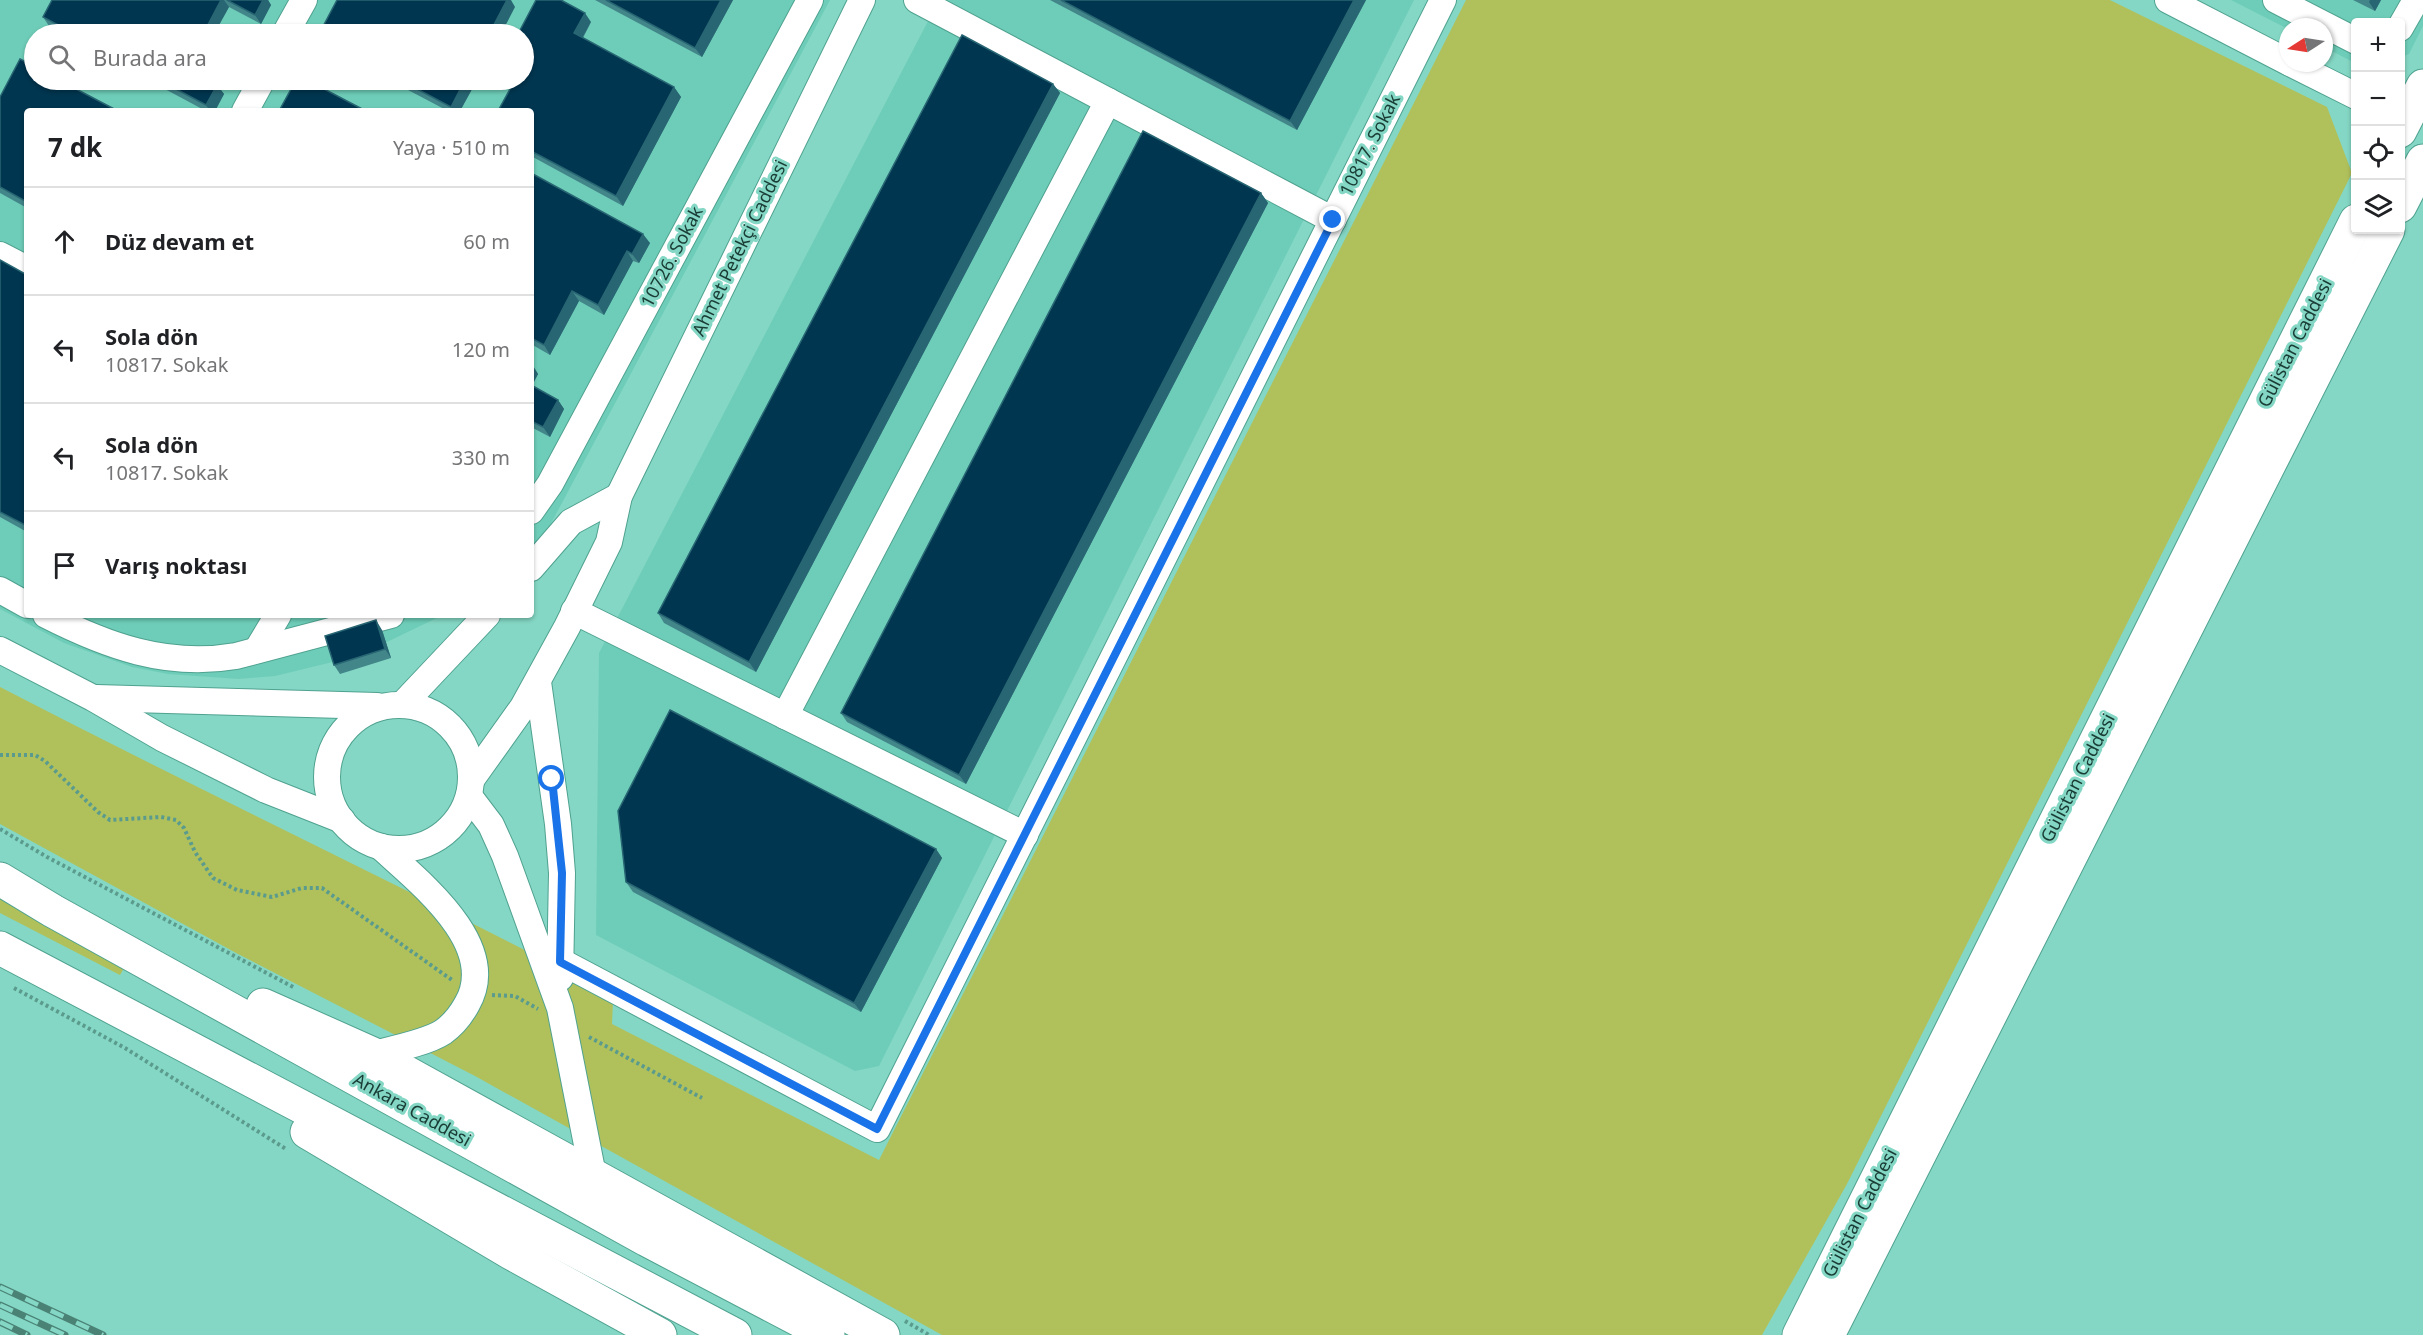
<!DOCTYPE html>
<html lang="tr">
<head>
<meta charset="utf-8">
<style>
	:root { --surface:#fff; --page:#f2f2f2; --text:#202124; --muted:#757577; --line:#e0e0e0 }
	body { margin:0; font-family:"Noto Sans",sans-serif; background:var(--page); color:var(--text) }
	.controls { position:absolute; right:18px; top:18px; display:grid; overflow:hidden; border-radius:6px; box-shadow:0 2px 4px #0004 }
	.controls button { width:54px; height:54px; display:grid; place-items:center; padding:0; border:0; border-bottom:2px solid var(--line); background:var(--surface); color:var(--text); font:30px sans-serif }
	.compass { position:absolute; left:2279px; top:18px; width:54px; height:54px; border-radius:50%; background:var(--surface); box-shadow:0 2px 4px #0004; rotate:258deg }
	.stop { position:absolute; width:18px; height:18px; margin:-14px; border:4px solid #1a73e8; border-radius:50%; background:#fff }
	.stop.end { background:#1a73e8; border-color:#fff; box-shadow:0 2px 6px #0008 }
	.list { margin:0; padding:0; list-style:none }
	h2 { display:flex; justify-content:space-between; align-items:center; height:78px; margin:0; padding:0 24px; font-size:26px }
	h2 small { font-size:20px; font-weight:400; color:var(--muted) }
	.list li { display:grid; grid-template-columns:39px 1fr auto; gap:18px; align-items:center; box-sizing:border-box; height:108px; padding:0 24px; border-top:2px solid var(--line) }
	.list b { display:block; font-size:22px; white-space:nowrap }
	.list p { margin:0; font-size:20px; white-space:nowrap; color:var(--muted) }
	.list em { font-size:20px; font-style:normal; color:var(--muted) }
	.icon { flex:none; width:33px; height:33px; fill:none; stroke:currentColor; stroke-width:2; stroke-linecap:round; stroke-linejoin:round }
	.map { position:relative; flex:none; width:2423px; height:1335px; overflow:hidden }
	.search { position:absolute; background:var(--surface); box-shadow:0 2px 4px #0004; left:24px; top:24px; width:510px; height:66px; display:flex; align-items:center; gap:15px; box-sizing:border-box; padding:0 21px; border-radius:33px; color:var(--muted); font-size:22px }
	.panel { position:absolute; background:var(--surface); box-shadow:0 2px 4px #0004; left:24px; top:108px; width:510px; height:510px; border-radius:6px }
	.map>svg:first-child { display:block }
	.built { fill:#6ecdb8; fill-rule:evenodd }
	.green { fill:#b0c15c }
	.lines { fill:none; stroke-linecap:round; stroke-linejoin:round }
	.minor-casing { stroke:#4fa290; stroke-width:28 }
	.major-casing { stroke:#4fa290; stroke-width:35 }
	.highway-casing { stroke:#4fa290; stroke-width:35 }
	.path { stroke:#5b9b8d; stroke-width:4; stroke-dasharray:3 3; stroke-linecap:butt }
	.minor { stroke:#fff; stroke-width:26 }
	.major { stroke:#fff; stroke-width:33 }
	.highway { stroke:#fff; stroke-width:33 }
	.rail-casing { stroke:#4a8276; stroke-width:7 }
	.rail { stroke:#84d7c4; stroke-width:4.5; stroke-dasharray:14; stroke-linecap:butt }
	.wall { fill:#42868a }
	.shaded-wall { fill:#286673 }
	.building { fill:#003650; stroke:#286673; stroke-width:1.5 }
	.route { stroke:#1a73e8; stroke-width:8 }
	.labels { text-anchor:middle; stroke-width:6; stroke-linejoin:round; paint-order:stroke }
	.street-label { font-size:18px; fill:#193c35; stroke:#84d7c4 }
</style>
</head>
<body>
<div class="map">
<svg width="2423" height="1335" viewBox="0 0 2423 1335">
	<rect width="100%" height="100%" fill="#84d7c4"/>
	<g class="built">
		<path d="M0,0h830l-283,531 -16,16v-436h-504v504h416l-56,27 -42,17 -70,17 -36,3 -71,-5 -36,-7 -68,-24 -64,-34zM34,34h490v46h-490z"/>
		<path d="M939,0h475l-535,1066 -24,5 -259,-136 3,-282z"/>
		<path d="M2231,0h192v26l-14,28 -8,3 -1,-35h-44l-1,41 -31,-16v-20h-36v2z"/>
	</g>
	<g class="green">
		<path d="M1466,0h644l217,107 25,66 -505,1011 -85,151h-820l-467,-259 -237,-122 -238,-130v-137c199,103 402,199 601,302l12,12 -1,23 267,136z"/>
		<path d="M0,879l133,73 -13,23 -120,-62z"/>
	</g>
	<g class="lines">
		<defs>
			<g id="minor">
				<path d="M917,0l416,220"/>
				<path d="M2168,0l120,62"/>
				<path d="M2276,0l80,41"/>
				<path d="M2400,28l16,-28"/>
				<path d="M285,34l19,-34"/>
				<path d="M2290,63l66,33"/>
				<path d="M245,111l17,-31"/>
				<path d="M0,255l27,14"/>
				<path d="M531,511l19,-27 260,-484"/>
				<path d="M531,568l40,-46 48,-26"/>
				<path d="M0,590l27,15"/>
				<path d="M574,611l451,224"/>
				<path d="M46,615c61,31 121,53 190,41l155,-41"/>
				<path d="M0,650l93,48 69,40 104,52 76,30"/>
				<path d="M257,650l21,-35"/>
				<path d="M538,682l20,142 4,49 -2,105"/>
				<path d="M96,698l281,8"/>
				<path d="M402,705l85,-90"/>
				<circle cx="399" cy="777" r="72"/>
				<path d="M785,716l323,-615"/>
				<path d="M471,780l52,-73 44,-80 42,-85 10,-46 243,-496"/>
				<path d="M469,796l22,29 14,31 55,152 33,167"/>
				<path d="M560,961l317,168 566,-1129"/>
				<path d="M373,1054c20,-5 53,-11 70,-22 10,-7 18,-17 24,-28 34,-59 -48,-122 -86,-157"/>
			</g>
			<g id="major">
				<path d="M2400,131l23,-45"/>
				<path d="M2400,206l23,-45"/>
				<path d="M1799,1335l557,-1114"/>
				<path d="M1828,1335l560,-1105"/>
			</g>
			<g id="highway">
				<path d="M0,879l53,32 594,329 181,95"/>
				<path d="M0,948l735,387"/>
				<path d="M263,1005l110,49 510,281"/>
				<path d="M307,1132l204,121 149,82"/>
			</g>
		</defs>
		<use href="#minor" class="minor-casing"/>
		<use href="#major" class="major-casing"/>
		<use href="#highway" class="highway-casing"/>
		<g class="path">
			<path d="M0,755h35l10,6 53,51 12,8 51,-3 15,3 8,8 11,24 18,26 24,12 35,7 30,-9h20l130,92"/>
			<path d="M0,829l47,28 248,131"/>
			<path d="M14,988l111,60 161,101"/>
			<path d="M492,995l23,1 23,13"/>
			<path d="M589,1037l113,61"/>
			<path d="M905,1321l24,14"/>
		</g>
		<use href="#minor" class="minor"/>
		<use href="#major" class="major"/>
		<use href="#highway" class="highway"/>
		<defs>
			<g id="rail">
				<path d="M0,1287l103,48"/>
				<path d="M0,1305l65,30"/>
				<path d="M0,1322l27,13"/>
			</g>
		</defs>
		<use href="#rail" class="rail-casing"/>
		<use href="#rail" class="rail"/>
	</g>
	<g class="wall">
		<path d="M52,0h216l3,5 -10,19 -32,-17 -15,27h-150l-15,-8 -6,-9z"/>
		<path d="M595,0h138l-31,57z"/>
		<path d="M1050,0h316l-69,130z"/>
		<path d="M2353,0h28l-6,11z"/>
		<path d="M591,22l-8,16 91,49 7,10 -58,109 -92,-50v-45z"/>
		<path d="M148,80h59l10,5 7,9 -9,17h-9z"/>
		<path d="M389,80h88l-17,31h-12z"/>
		<path d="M1053,84l7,9 -304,579 -92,-49 -6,-10z"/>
		<path d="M0,97l27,14v97l-27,-15z"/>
		<path d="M531,173l119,70 -11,20 -6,-2 -29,54 -25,-14 -29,54 -19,-11z"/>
		<path d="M1261,193l7,10 -302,581 -119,-62 -6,-9z"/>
		<path d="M0,260l27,15v257l-27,-15z"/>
		<path d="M531,364l7,10 -6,12 26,14 6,9 -14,28 -19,-10z"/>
		<path d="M382,630l9,28 -51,16 -6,-9z"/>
		<path d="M936,849l6,9 -81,154 -228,-120 -7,-10z"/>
	</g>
	<g class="shaded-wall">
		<path d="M221,0h3l5,7 -15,27h-11z"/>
		<path d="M263,0h5l3,5 -10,19 -6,-9z"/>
		<path d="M507,0h4l4,7 -14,27h-12z"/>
		<path d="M721,0h12l-31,57 -7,-9z"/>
		<path d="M1354,0h12l-69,130 -7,-9z"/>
		<path d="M2370,0h11l-6,11 -6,-9z"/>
		<path d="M585,13l6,9 -11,20 -6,-9z"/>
		<path d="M465,80h12l-17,31h-6l-3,-4z"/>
		<path d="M1053,84l7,9 -304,579 -7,-10z"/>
		<path d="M217,85l7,9 -9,17h-5l-4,-6z"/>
		<path d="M674,87l7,10 -58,109 -7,-10z"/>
		<path d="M1261,193l7,10 -302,581 -7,-9z"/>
		<path d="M643,234l7,9 -11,20 -7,-9z"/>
		<path d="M627,251l6,10 -29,54 -6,-10z"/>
		<path d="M572,291l7,10 -29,54 -6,-10z"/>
		<path d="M532,364l6,10 -7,13v-22z"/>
		<path d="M558,400l6,9 -14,28 -7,-10z"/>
		<path d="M376,620l6,10 9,28 -6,-9z"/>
		<path d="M936,849l6,9 -81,154 -7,-9z"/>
	</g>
	<g class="building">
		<path d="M52,0h169l-18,34h-128l-32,-17z"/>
		<path d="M227,0h36l-8,15z"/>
		<path d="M337,0h170l-18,34h-170z"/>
		<path d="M536,0h25l24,13 -11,20 100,54 -58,109 -85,-45v-40h-33l17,-31h9v-46h-6z"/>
		<path d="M606,0h115l-26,48z"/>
		<path d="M1061,0h293l-64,121z"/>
		<path d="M962,35l91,49 -304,578 -91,-49z"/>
		<path d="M20,59l14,7v14h25l59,31h-91v91l-27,-15v-90z"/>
		<path d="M159,80h48l10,5 -11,20z"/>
		<path d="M296,80h11l59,31h-87z"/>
		<path d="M400,80h65l-14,27z"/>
		<path d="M1143,131l118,62 -302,582 -118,-62z"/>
		<path d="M531,173l112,61 -11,20 -5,-3 -29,54 -26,-14 -28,54 -13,-7z"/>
		<path d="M0,260l27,15v251l-27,-14z"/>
		<path d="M531,385l27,15 -15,27 -12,-6z"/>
		<path d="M376,620l9,29 -51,16 -9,-29z"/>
		<path d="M670,710l266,139 -82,154 -228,-121 -8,-71z"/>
	</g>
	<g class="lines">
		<path class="route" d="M552,779l10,94 -2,89 317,167 456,-909"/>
	</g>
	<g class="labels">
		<g class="street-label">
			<text transform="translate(1370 145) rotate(-63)" y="6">10817. Sokak</text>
			<text transform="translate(740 248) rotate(-64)" y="6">Ahmet Petekçi Caddesi</text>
			<text transform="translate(672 257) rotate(-62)" y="6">10726. Sokak</text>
			<text transform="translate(2295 343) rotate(-63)" y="6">Gülistan Caddesi</text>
			<text transform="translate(2078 778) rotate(-63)" y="6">Gülistan Caddesi</text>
			<text transform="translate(412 1110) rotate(29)" y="6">Ankara Caddesi</text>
			<text transform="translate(1860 1213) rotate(-63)" y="6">Gülistan Caddesi</text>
		</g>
	</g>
</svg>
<div class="controls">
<button>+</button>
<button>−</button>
<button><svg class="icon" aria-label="locate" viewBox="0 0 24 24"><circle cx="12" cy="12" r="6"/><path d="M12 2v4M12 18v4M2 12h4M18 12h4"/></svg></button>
<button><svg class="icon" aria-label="layers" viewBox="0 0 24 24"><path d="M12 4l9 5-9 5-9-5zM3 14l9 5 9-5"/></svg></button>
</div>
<svg class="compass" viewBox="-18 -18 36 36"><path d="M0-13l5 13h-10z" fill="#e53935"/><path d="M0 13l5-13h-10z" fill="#757577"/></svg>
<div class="stop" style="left:552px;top:779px"></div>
<div class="stop end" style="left:1333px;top:220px"></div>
<div class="search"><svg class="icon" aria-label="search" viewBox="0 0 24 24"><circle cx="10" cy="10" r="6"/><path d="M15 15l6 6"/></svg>Burada ara</div>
<section class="panel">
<h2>7 dk<small>Yaya · 510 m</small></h2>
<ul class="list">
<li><svg class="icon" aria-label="ahead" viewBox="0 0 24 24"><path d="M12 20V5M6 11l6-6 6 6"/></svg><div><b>Düz devam et</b></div><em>60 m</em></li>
<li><svg class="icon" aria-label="left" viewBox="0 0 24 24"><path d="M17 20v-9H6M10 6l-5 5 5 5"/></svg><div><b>Sola dön</b><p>10817. Sokak</p></div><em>120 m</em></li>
<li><svg class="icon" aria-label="left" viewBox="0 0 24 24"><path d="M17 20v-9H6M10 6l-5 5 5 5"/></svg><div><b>Sola dön</b><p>10817. Sokak</p></div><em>330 m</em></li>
<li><svg class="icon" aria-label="arrive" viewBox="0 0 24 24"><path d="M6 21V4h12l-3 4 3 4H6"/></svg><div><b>Varış noktası</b></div></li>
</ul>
</section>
</div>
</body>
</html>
